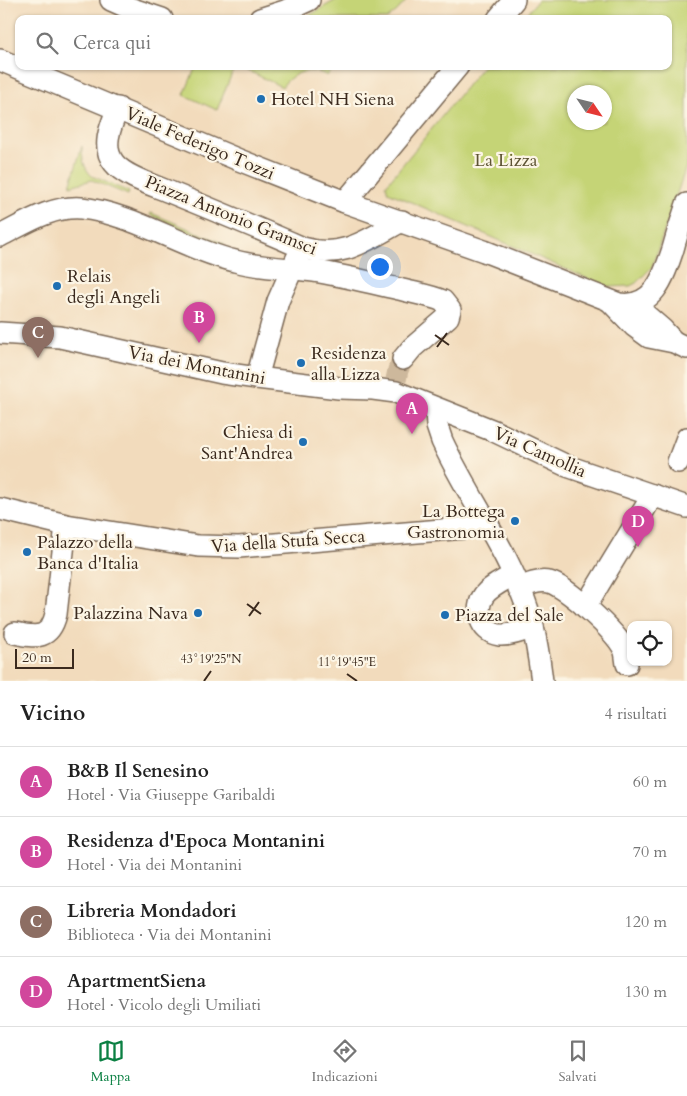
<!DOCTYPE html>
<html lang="it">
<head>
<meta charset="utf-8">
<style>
	:root { --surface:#fff; --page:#f6f6f6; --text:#222; --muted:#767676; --line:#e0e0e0; --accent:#0b8043 }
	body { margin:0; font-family:Cardo,serif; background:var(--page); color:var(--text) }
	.controls { position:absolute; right:15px; bottom:15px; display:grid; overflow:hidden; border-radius:10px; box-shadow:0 1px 4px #0004 }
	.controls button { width:45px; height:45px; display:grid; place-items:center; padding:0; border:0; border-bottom:1px solid var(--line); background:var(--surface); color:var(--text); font:25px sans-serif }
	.compass { position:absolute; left:567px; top:85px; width:45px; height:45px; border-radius:50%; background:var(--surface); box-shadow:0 1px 4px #0004; rotate:125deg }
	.scale { position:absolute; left:15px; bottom:12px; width:59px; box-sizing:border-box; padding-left:5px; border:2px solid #3b2a1e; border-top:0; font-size:14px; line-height:18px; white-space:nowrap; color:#3b2a1e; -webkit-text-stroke:4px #fcf5e5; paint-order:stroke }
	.you { position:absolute; left:379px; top:266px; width:18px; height:18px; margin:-12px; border:4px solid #fff; border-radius:50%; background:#1a73e8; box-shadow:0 0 0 8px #1a73e833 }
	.badge { display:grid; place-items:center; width:32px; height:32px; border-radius:50%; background:var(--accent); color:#fff; font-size:16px; font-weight:700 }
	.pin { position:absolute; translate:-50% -41px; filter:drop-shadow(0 1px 2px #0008) }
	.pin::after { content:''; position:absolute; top:26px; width:18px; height:15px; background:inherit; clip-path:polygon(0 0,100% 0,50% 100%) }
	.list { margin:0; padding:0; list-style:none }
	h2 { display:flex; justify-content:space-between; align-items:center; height:65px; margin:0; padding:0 20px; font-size:21px }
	h2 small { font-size:16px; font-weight:400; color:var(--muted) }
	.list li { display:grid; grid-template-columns:32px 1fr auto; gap:15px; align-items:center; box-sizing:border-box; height:70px; padding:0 20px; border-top:1px solid var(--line) }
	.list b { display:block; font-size:19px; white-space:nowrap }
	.list p { margin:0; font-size:16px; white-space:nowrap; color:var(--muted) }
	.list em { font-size:16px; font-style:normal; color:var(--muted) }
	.icon { flex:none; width:28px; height:28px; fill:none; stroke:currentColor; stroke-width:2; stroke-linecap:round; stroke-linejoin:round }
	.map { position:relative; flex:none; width:687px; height:681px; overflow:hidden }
	.search { position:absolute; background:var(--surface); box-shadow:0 1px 4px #0004; left:15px; right:15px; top:15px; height:55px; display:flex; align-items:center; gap:12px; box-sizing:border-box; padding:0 18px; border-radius:10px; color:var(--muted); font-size:19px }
	.sheet { height:345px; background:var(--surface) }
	nav { display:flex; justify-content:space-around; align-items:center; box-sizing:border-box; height:70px; border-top:1px solid var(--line); background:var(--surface); font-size:14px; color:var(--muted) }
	nav a { display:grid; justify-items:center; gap:2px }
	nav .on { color:var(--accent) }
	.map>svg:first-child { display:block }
	.green { fill:#c5d476; stroke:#807f4a; fill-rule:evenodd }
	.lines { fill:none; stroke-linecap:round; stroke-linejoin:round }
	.minor-tunnel { stroke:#cdb89c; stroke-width:21; stroke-dasharray:21 11; stroke-linecap:butt }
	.minor-casing { stroke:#7b6855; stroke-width:24 }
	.minor { stroke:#fff; stroke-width:21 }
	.ticks { fill:none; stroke:#3b2a1e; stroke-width:2 }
	.poi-dot { fill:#1f6fb2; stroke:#fcf5e5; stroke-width:2 }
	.labels { text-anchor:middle; stroke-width:4.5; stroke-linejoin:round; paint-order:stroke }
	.poi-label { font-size:18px; fill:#3b2a1e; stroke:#fcf5e5; text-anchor:start }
	.street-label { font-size:18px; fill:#3b2a1e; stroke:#fcf5e5 }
	.park-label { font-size:18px; fill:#5e5434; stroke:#fcf5e5 }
	.ticks-label { font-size:12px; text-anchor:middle; fill:#3b2a1e; stroke:#fcf5e5; stroke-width:4.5; stroke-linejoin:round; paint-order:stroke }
</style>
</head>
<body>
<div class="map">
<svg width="687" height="681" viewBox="0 0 687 681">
	<rect width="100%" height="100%" fill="#fcf5e5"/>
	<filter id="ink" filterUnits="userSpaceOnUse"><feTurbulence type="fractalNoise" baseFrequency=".02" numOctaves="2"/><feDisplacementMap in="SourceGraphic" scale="10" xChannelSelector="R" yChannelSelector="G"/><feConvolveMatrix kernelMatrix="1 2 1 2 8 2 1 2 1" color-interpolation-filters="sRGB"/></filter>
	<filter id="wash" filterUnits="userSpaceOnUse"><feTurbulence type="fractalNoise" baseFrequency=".0096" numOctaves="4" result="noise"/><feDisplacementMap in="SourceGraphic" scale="20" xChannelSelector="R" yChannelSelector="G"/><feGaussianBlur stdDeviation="1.12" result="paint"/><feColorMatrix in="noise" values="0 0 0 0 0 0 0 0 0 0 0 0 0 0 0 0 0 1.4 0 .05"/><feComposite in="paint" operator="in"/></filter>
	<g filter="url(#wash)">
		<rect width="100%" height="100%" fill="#f2dbbc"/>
		<g class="green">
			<path d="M336,0h71l-10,11 -10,8h-88l9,-3z"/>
			<path d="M538,0h149v164l-35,103 -16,16 -6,3 -21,1 -9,-3 -212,-92 -2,-7 97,-119h185v-47h-146zM574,92h30v30h-30z"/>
			<path d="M196,66h39l-18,44 -33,-15z"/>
			<path d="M238,66h97l-8,10c-15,-10 -35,-4 -45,11z"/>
			<path d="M82,146c0,11 1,22 10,30l37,16 -1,3 -36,-15 -22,6z"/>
			<path d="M151,213l74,31 -1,3 -74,-32z"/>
		</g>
	</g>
	<g filter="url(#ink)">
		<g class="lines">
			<path class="minor-tunnel" d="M396,380l2,-10 5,-11"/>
			<defs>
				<g id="minor">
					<path d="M111,0l18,8 33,11"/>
					<path d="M260,19l25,-8 24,-11"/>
					<path d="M498,19l16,-19"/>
					<path d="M0,60l239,100 106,42 139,49 135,53c35,5 45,-28 54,-55 4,-15 9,-30 14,-45"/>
					<path d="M118,108c-7,17 -17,39 -4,55 11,14 42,23 58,30 44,18 88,36 131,55 40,12 65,-9 99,-27"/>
					<path d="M345,202l113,-136"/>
					<path d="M0,236c26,-13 51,-30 81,-28 51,5 103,41 154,53 26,7 52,7 79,10 28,4 57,12 85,18 14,4 30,6 44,12l7,9 -2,7 -36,31 -9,11"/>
					<path d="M611,302l23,24 15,11 25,5 13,6"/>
					<path d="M633,304l30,26 11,12"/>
					<path d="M0,333l60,4 162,36 35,5 82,10 34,1 23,3 98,39 73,35 120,41"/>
					<path d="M257,378l21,-77 19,-43"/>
					<path d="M436,409l1,17 5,15c27,58 67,110 87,172 7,22 10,45 13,68"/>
					<path d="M678,462l9,-24"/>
					<path d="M0,509l66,16 132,21 41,1 250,-21"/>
					<path d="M513,575c-10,6 -22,11 -29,20 -10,14 -4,37 15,40 11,1 24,-4 34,-8"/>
					<path d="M519,589c10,-5 19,-9 30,-7 17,4 67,50 75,67 2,4 2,10 3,15"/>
					<path d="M585,607l68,-112"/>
					<path d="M15,633c22,5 35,6 41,-19l10,-89"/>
				</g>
			</defs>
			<use href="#minor" class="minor-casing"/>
			<use href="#minor" class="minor"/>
		</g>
	</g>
	<path class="ticks" d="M435,335l14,10M437,347l10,-14M247,604l14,10M249,616l10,-14M347,674l10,7M204,681l7,-10"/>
	<g class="poi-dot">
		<circle cx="261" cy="99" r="5"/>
		<circle cx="57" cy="286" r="5"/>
		<circle cx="301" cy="363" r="5"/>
		<circle cx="303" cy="442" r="5"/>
		<circle cx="515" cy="521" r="5"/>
		<circle cx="27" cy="552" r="5"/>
		<circle cx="198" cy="613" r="5"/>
		<circle cx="445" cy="615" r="5"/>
	</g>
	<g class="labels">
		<g class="poi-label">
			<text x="271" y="105">Hotel NH Siena</text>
			<text x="67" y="282">Relais<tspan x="67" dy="21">degli Angeli</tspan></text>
			<text x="311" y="359">Residenza<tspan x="311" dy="21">alla Lizza</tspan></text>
			<text x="293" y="438" text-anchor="end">Chiesa di<tspan x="293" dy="21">Sant'Andrea</tspan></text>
			<text x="505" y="517" text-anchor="end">La Bottega<tspan x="505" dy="21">Gastronomia</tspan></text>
			<text x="37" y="548">Palazzo della<tspan x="37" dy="21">Banca d'Italia</tspan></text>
			<text x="188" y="619" text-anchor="end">Palazzina Nava</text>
			<text x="455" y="621">Piazza del Sale</text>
		</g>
		<g class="street-label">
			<text transform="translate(200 143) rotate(23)" y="6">Viale Federigo Tozzi</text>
			<text transform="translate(231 215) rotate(22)" y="6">Piazza Antonio Gramsci</text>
			<text transform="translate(197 365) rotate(11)" y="6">Via dei Montanini</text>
			<text transform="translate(540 452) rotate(24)" y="6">Via Camollia</text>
			<text transform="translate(288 541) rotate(-4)" y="6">Via della Stufa Secca</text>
		</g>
		<g class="park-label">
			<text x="506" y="166">La Lizza</text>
		</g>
	</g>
	<g class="ticks-label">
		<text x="211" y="663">43°19'25"N</text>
		<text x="347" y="666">11°19'45"E</text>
	</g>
</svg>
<div class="controls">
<button><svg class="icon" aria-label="locate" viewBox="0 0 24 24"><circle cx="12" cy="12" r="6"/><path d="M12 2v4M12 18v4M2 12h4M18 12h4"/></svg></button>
</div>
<svg class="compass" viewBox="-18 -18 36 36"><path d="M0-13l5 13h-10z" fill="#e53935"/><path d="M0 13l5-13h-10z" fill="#767676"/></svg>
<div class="scale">20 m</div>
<div class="you"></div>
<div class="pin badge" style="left:412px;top:434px;background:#d1479c">A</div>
<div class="pin badge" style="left:199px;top:343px;background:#d1479c">B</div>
<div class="pin badge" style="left:38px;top:358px;background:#8d6e63">C</div>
<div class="pin badge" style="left:638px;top:547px;background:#d1479c">D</div>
<div class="search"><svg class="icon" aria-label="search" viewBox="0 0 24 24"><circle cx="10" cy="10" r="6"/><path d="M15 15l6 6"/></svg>Cerca qui</div>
</div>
<section class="sheet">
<h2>Vicino<small>4 risultati</small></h2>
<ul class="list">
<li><span class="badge" style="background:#d1479c">A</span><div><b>B&amp;B Il Senesino</b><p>Hotel · Via Giuseppe Garibaldi</p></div><em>60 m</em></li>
<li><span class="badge" style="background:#d1479c">B</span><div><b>Residenza d'Epoca Montanini</b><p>Hotel · Via dei Montanini</p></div><em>70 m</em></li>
<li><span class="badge" style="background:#8d6e63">C</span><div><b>Libreria Mondadori</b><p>Biblioteca · Via dei Montanini</p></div><em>120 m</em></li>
<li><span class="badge" style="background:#d1479c">D</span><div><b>ApartmentSiena</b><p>Hotel · Vicolo degli Umiliati</p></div><em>130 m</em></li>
</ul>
</section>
<nav>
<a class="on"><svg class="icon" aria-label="map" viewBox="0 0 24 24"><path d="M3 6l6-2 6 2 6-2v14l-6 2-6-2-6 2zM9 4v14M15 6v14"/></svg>Mappa</a>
<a><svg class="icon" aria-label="directions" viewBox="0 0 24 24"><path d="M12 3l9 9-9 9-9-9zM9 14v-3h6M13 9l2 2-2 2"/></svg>Indicazioni</a>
<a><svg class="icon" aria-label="saved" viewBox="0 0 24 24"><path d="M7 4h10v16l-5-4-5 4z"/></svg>Salvati</a>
</nav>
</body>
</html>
